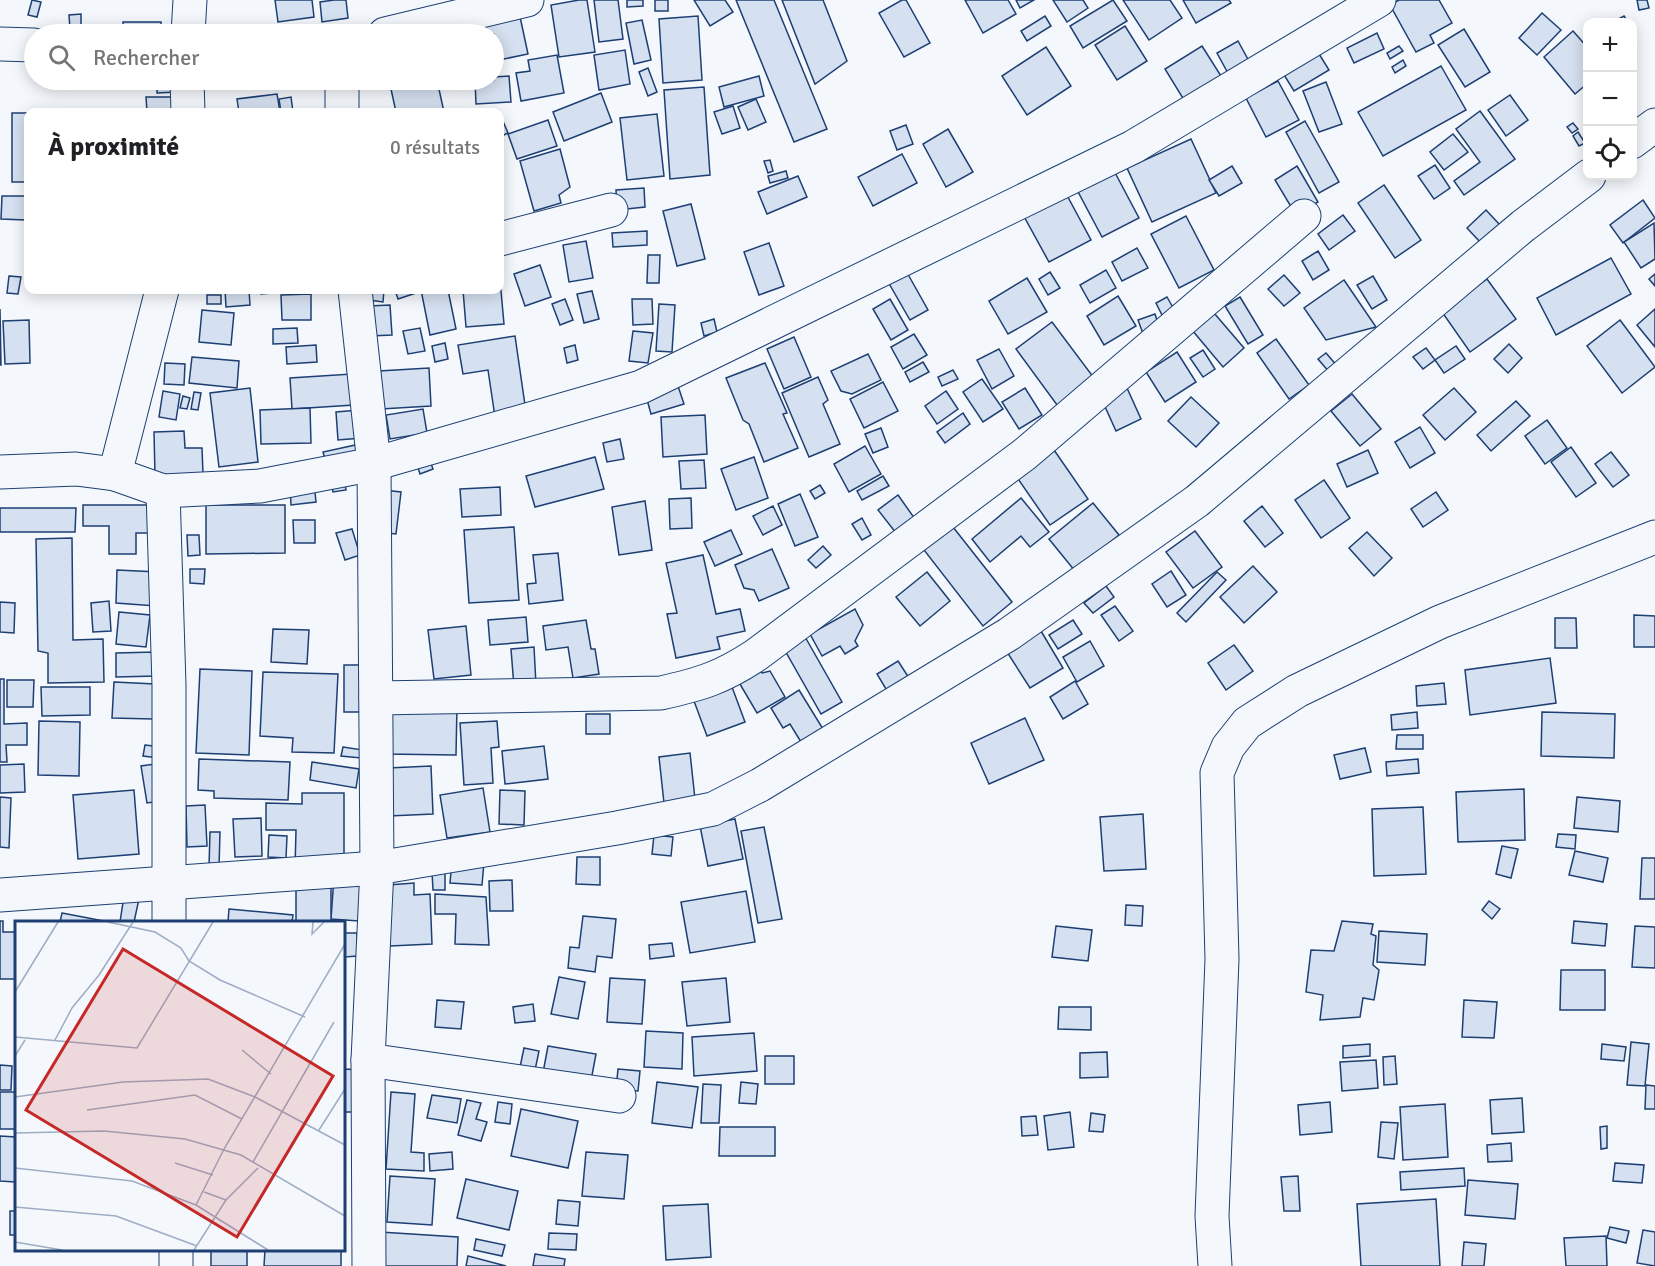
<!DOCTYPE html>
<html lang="fr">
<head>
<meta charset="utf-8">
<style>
	:root { --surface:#fff; --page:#f6f6f6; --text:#202124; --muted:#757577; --line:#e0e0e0 }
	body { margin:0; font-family:Signika,sans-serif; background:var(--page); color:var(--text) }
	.controls { position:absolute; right:18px; top:18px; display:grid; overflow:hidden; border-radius:12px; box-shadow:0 3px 15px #0003 }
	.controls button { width:54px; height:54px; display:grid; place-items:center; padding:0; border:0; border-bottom:2px solid var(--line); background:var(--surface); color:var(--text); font:30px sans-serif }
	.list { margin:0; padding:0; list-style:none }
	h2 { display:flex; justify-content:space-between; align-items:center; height:78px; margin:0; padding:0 24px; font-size:26px }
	h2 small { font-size:20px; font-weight:400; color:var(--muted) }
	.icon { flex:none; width:33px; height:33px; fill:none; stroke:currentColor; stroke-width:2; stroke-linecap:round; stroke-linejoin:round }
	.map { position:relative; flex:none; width:1655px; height:1266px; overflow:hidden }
	.search { position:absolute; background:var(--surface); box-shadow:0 3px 15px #0003; left:24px; top:24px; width:480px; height:66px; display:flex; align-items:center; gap:15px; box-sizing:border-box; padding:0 21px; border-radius:33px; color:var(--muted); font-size:22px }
	.panel { position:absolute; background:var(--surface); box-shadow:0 3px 15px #0003; left:24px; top:108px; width:480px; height:186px; border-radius:12px }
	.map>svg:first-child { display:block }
	.building { fill:#d5e0f0; stroke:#1d3f73; stroke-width:1.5 }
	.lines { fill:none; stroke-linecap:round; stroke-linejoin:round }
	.minor-casing { stroke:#1d3f73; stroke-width:35 }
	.minor { stroke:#f4f7fb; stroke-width:33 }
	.inset-road { fill:none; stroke:#9eadc5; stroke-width:1.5 }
	.view { fill:#c62828; fill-opacity:0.15; stroke:#c62828; stroke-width:3 }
	.inset-edge { fill:none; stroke:#1d3f73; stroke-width:3 }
</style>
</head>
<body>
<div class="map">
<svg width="1655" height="1266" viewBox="0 0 1655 1266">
	<rect width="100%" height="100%" fill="#f4f7fb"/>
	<g class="building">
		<path d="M32,0l9,2 -4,15 -9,-2z"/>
		<path d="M275,0h37l2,17 -36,5z"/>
		<path d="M334,0h12l2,18 -26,4 -2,-20z"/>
		<path d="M579,0h8l8,52 -36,5 -8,-52z"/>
		<path d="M594,0h24l5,39 -24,3z"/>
		<path d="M627,0h16v6l-16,1z"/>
		<rect x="655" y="0" width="13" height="11"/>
		<path d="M694,0h31l8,12 -23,14z"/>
		<path d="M736,0h38l53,129 -33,13z"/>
		<path d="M782,0h41l24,61 -32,23z"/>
		<path d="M902,0h4l24,43 -26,14 -25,-44z"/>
		<path d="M965,0h43l8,14 -33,19z"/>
		<path d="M1016,0h18l-14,8z"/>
		<path d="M1053,0h30l5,8 -21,14z"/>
		<path d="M1113,0l14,21 -44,27 -13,-22z"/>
		<path d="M1123,0h47l12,18 -33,22z"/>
		<path d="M1183,0h46l2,3 -35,20z"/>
		<path d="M1399,0h40l13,23 -22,12 4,8 -18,9 -26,-47z"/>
		<path d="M1637,0h10l2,8 -10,2z"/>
		<path d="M519,12l9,42 -34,7v-27h-61z"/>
		<path d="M1542,13l19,17 -24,25 -18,-17z"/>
		<path d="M81,14v15h-11l-1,-14z"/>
		<path d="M698,16l4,64 -39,3 -4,-64z"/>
		<path d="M1045,16l6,10 -24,15 -6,-10z"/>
		<path d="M1624,16l4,6h-15z"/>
		<path d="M642,20l9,40 -17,4 -8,-41z"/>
		<path d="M123,22h38v12h-37z"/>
		<path d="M1125,26l22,35 -30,19 -22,-35z"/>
		<path d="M1464,29l26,43 -25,15 -27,-42z"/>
		<path d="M1573,31l15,17v35l-13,11 -31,-37z"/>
		<path d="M1377,33l7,16 -30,14 -7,-15z"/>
		<path d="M1238,41l12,22 -21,12 -12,-22z"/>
		<path d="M1202,46l19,30 -37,24 -19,-31z"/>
		<path d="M1399,46l4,5 -13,8 -3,-6z"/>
		<path d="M1046,47l25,39 -44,29 -25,-39z"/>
		<path d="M1316,49l13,21 -35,21 -13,-21z"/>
		<path d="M625,50l5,34 -31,6 -5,-35z"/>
		<path d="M557,55l7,38 -43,8 -5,-28 14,-2 -2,-11z"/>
		<path d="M1403,60l3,6 -11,7 -3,-6z"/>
		<path d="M1441,66l25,44 -83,46 -25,-44z"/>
		<path d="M648,68l9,24 -9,4 -9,-24z"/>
		<path d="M509,76l2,26 -35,2 -1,-24h19v-3z"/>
		<path d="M759,76l5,20 -40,11 -5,-20z"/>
		<path d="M157,80h20v12l-20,1z"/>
		<path d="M239,80h64l1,3 -64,6z"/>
		<path d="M389,80h48l7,32h-48z"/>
		<path d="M1278,81l21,39 -33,17 -20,-39z"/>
		<path d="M1326,82l16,42 -23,8 -16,-41z"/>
		<path d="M704,87l6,88 -40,4 -6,-89z"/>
		<path d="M601,93l11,29 -48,19 -11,-29z"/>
		<path d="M277,94l3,18h-41l-2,-13z"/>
		<path d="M1510,95l18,25 -22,16 -18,-26z"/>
		<path d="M146,97h31v15h-30z"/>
		<path d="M291,97l2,15h-12l-2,-13z"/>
		<path d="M756,99l10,23 -18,8 -10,-23z"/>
		<path d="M733,106l7,22 -18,6 -8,-22z"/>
		<path d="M1480,111l35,48 -51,36 -10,-14 26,-19 -24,-33z"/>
		<rect x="12" y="113" width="16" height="69"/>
		<path d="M657,114l7,62 -37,4 -7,-62z"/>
		<path d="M502,119l6,14 -8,4v-17z"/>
		<path d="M548,120l9,26 -40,13 -9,-25z"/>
		<path d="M1305,121l34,61 -20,11 -33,-61z"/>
		<path d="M1573,123l5,6 -6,4 -5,-6z"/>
		<path d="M906,125l7,19 -16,6 -7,-19z"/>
		<path d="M948,129l25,43 -27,15 -23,-43z"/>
		<path d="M1578,132l7,11 -6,3 -6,-10z"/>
		<path d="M1453,134l15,18 -24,18 -14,-18z"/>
		<path d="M1191,139l25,54 -64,29 -25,-54z"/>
		<path d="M560,149l10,38 -11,8 2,8 -27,8 -14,-50z"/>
		<path d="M902,154l15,29 -44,23 -15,-29z"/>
		<path d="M770,160l3,11 -5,2 -4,-12z"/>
		<path d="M1435,165l15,23 -16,11 -16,-23z"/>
		<path d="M1232,166l10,17 -23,13 -10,-16z"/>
		<path d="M1297,166l21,36 -22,13 -21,-35z"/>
		<path d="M1112,167l27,51 -37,19 -27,-51z"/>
		<path d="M786,171l2,7 -18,5 -2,-7z"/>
		<path d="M798,176l9,21 -40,17 -9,-22z"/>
		<path d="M1384,185l37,55 -26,18 -37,-55z"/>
		<path d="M644,188l1,19 -28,3 -1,-20z"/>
		<path d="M1063,188l28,52 -42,22 -28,-51z"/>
		<path d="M2,196h26v35h-3v-11l-24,-1z"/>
		<path d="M1643,200l12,18 -32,25 -13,-18z"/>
		<path d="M691,204l14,55 -28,7 -14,-55z"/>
		<path d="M1486,210l14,15 -19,18 -14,-15z"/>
		<path d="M1343,215l12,16 -26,19 -11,-16z"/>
		<path d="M1186,216l28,54 -35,18 -28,-54z"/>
		<path d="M1654,223l1,36 -14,9 -17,-26z"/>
		<path d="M647,231v14l-34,2 -1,-14z"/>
		<path d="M586,241l7,37 -24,4 -6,-37z"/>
		<path d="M769,243l15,43 -25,9 -15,-43z"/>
		<path d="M1137,248l11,20 -26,13 -10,-19z"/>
		<path d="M1318,251l11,19 -16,10 -11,-19z"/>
		<path d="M648,255h12l-1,28h-12z"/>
		<path d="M1611,258l20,36 -75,41 -19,-37z"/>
		<path d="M540,265l11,32 -26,9 -11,-32z"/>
		<path d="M905,269l23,41 -18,10 -23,-40z"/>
		<path d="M1106,270l10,18 -26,15 -10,-18z"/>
		<path d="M1050,272l10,16 -12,7 -9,-16z"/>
		<path d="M1655,274v12l-6,-7z"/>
		<path d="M1284,275l16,18 -16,13 -16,-17z"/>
		<path d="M9,276l12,1 -3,17 -11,-1z"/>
		<path d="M1373,276l14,24 -15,9 -15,-24z"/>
		<path d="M1027,278l20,34 -39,22 -19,-33z"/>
		<path d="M1487,279l29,40 -46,33 -28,-40z"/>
		<path d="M500,280l4,44 -38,3 -3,-37h37z"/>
		<path d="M1344,280l32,47 -50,13 -22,-32z"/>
		<path d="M225,290h24l1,15 -24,2z"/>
		<path d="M261,290h23v2l-23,2z"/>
		<path d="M371,290h13l-1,12 -14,-2z"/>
		<path d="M395,290h20l1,3 -18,6z"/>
		<path d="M421,290h27l8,39 -26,6z"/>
		<path d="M592,291l7,28 -15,4 -7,-29z"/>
		<path d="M311,294v26h-29l-1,-25z"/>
		<rect x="207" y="295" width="14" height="9"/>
		<path d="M1118,296l18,30 -32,19 -17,-29z"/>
		<path d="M1167,297l12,21 -12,7 -11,-22z"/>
		<path d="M1240,297l23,38 -15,9 -23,-38z"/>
		<path d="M565,299l8,21 -13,5 -8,-21z"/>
		<path d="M632,299h20l1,25 -20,1z"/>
		<path d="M890,299l18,31 -17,10 -18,-31z"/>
		<path d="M659,304l16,1 -3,47 -16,-1z"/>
		<path d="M390,305l2,30 -22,1 -1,-30z"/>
		<path d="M1208,306l36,42 -21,19 -36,-43z"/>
		<path d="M0,309l1,56h-1z"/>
		<path d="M1655,309v38l-18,-22z"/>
		<path d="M202,310l32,3 -3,32 -32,-3z"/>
		<path d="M1155,314l6,19 -16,6 -7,-19z"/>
		<path d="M714,319l3,13 -13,4 -3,-13z"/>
		<path d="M29,320l1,43 -25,1 -2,-43z"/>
		<path d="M1620,320l35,47 -33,26 -35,-47z"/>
		<path d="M1052,322l45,60 -37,27 -44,-60z"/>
		<path d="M297,328l1,15 -25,1v-15z"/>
		<path d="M420,328l5,23 -17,3 -5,-23z"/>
		<path d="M633,331l20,2 -5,30 -19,-2z"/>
		<path d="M914,334l13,21 -24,14 -12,-22z"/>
		<path d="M515,336l11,76 -31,5 -7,-47 -25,4 -5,-29z"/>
		<path d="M794,337l17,40 -27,12 -17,-40z"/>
		<path d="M1276,339l33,46 -20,14 -32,-46z"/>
		<path d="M445,343l3,16 -13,3 -3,-16z"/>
		<path d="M1509,344l13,14 -14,15 -14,-14z"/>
		<path d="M316,345l1,17 -30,2 -1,-17z"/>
		<path d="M575,345l3,15 -11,3 -3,-15z"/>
		<path d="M1456,346l9,13 -21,14 -9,-13z"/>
		<path d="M1426,348l9,12 -12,9 -10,-12z"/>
		<path d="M999,349l15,27 -22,13 -15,-29z"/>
		<path d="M1203,350l12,19 -12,8 -13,-19z"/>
		<path d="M1177,352l19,30 -31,20 -19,-30z"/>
		<path d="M1326,353l12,14 -8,6 -12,-14z"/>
		<path d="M868,354l13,26 -29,14 -11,-3 -10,-20z"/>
		<path d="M192,357l47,4 -2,27 -48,-5z"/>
		<path d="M923,362l6,10 -19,10 -5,-10z"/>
		<path d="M165,363l20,1 -1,21 -20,-1z"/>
		<path d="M765,363l22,50 -4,1 15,34 -34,14 -15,-38 -6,-4 -17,-42z"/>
		<path d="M429,368l2,38 -50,3 -2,-38z"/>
		<path d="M953,370l5,9 -16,7 -4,-9z"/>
		<path d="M352,374l2,31 -62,4 -2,-31z"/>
		<path d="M818,377l10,23 -5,4 17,40 -31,13 -27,-64z"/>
		<path d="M982,379l21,30 -20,13 -20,-30z"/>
		<path d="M883,382l15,29 -34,17 -14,-29z"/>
		<path d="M678,386l6,18 -33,10 -5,-18z"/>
		<path d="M250,388l8,74 -39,5 -9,-74z"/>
		<path d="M1025,388l17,27 -23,14 -17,-27z"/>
		<path d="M1127,388l14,31 -25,12 -14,-31z"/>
		<path d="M1454,388l22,24 -31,28 -22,-25z"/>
		<path d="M163,391l17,3 -4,26 -17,-3z"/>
		<path d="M946,391l12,18 -21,15 -12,-18z"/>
		<path d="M194,392l7,1 -3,17 -7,-1z"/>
		<path d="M1352,394l29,35 -21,17 -29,-35z"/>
		<path d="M183,396l7,2 -3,11 -7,-1z"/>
		<path d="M1191,397l28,26 -23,24 -28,-26z"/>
		<path d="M1516,401l14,15 -39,35 -14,-16z"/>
		<path d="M310,408l1,35 -50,1 -1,-34z"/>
		<path d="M423,409l4,24 -37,6 -4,-24z"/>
		<path d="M359,410l3,28 -24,2 -2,-28z"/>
		<path d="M963,413l7,11 -25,19 -8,-11z"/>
		<path d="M705,415l2,39 -44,3 -2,-40z"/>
		<path d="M1547,420l20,28 -22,16 -20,-28z"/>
		<path d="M1420,427l15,26 -25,15 -15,-26z"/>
		<path d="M881,428l7,19 -15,6 -8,-19z"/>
		<path d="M184,431l1,17h17l1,26 -48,2 -1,-44z"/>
		<path d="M620,439l4,20 -17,3 -4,-19z"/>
		<path d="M360,444l3,13 -36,9 -4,-14z"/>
		<path d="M865,446l16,28 -32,18 -15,-28z"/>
		<path d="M1571,447l25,36 -20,14 -25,-35z"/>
		<path d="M1054,450l34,49 -38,26 -34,-49z"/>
		<path d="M1368,450l10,23 -31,14 -10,-23z"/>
		<path d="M1611,452l18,23 -16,12 -18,-23z"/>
		<path d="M428,455l5,14 -13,5 -5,-15z"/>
		<path d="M595,457l9,32 -69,18 -9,-31z"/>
		<path d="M754,457l14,41 -32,12 -15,-41z"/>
		<path d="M704,460l2,28 -25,1 -2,-28z"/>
		<path d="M343,473l3,17 -13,2 -3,-16z"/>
		<path d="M883,476l6,10 -27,14 -5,-9z"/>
		<path d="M1324,480l26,38 -29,20 -26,-38z"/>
		<path d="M314,483l2,19 -25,3 -1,-20z"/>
		<path d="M820,485l5,8 -10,6 -5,-8z"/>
		<path d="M500,487l1,28 -39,2 -2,-28z"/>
		<path d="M383,490l18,2 -5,42 -18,-2z"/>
		<path d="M1436,492l12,18 -25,17 -12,-18z"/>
		<path d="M800,494l18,43 -23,9 -17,-42z"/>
		<path d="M898,495l17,24 -19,14 -18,-23z"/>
		<path d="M691,498l1,30 -22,1 -1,-30z"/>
		<path d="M1021,498l28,34 -19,15 -9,-11 -31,26 -18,-23z"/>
		<path d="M645,501l7,49 -33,5 -7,-48z"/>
		<path d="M1093,503l26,32 -44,36 -26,-32z"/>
		<path d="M83,505h74v28h-21v21h-27v-28h-26z"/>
		<path d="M206,505h79v48l-79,1z"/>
		<path d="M773,506l9,19 -19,10 -10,-19z"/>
		<path d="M1262,506l21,27 -18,14 -21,-26z"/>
		<path d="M0,508h76l-1,24h-75z"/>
		<path d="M862,518l9,17 -9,5 -10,-16z"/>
		<path d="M293,520h22v23h-21z"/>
		<path d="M514,527l5,73 -50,3 -5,-73z"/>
		<path d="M953,527l59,75 -29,24 -59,-76z"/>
		<path d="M352,529l8,26 -15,5 -9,-27z"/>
		<path d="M731,530l11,24 -27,12 -11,-24z"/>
		<path d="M1195,531l27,36 -29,21 -27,-36z"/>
		<path d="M1367,532l25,26 -18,18 -25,-28z"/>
		<path d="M187,535h12l1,20 -12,1z"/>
		<path d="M72,538l1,102 30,-1 1,43 -56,1v-30l-10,-2 -2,-112z"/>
		<path d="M823,546l8,9 -15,13 -8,-8z"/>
		<path d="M772,549l17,39 -30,13 -5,-11 -10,-2 -9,-23z"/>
		<path d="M558,553l5,47 -34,4 -2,-20 9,-1 -3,-28z"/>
		<path d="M703,555l13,59 24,-5 5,22 -28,6 3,12 -44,9 -9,-44 10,-1 -11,-50z"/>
		<path d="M1253,566l24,26 -33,31 -24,-26z"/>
		<path d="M190,569h15l-1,15 -14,-1z"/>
		<path d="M117,570l41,2 -2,34 -40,-3z"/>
		<path d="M1171,571l15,24 -19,12 -15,-23z"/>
		<path d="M927,572l23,29 -30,25 -24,-29z"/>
		<path d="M1217,572l9,8 -40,42 -9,-9z"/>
		<path d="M1106,586l8,11 -21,16 -9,-10z"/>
		<path d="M109,601l2,30 -18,1 -2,-29z"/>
		<path d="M0,602l15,1 -1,30 -14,-1z"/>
		<path d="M1115,606l18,25 -14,10 -18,-26z"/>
		<path d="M855,609l8,16 -8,16 3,5 -13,8 -5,-8 -18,10 -12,-22z"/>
		<path d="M119,612l31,3 -4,32 -30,-3z"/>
		<path d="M1634,615l21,1v31h-21z"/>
		<path d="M526,617l2,25 -38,3 -2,-25z"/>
		<path d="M1555,618h21l1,30h-22z"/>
		<path d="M586,620l5,29h4l4,25 -26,4 -5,-31 -22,3 -3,-24z"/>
		<path d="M1073,620l9,14 -24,15 -9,-14z"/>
		<path d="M466,626l5,49 -37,4 -6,-49z"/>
		<path d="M273,629l36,1 -2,34 -36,-2z"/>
		<path d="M1041,631l22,37 -33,20 -23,-36z"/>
		<path d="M804,635l38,67 -21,12 -38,-67z"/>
		<path d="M1090,641l14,25 -27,16 -14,-25z"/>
		<path d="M1234,645l19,26 -27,19 -18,-27z"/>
		<path d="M534,647l2,38 -22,2 -3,-38z"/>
		<path d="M156,652l1,24 -41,1v-24z"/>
		<path d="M1550,658l6,45 -86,12 -5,-45z"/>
		<path d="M756,661l6,12 8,-2 15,26 -28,16 -23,-39z"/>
		<path d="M898,661l13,20 -22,13 -12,-20z"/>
		<path d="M344,665h16l1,47h-17z"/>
		<path d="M200,669l52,2 -3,84 -53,-2z"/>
		<path d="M263,672l75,2 -4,79 -42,-1 1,-14 -33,-2z"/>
		<path d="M0,679h4v45l23,-1v22h-21l1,17h-7z"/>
		<path d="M7,680h27l-1,27h-26z"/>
		<path d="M1075,681l13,23 -25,15 -13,-22z"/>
		<path d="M114,682l41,2 -2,35 -41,-1z"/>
		<path d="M1444,683l2,21 -29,2 -1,-20z"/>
		<path d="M41,687h49v28l-48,1z"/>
		<path d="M732,687l13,35 -38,14 -13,-35z"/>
		<path d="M799,690l24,39 -22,13 -11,-18 -7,4 -12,-20z"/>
		<path d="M385,704l72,2 -1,49 -73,-1z"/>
		<path d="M1417,712l1,16 -26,2 -1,-15z"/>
		<path d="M1542,712l73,2 -1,44 -73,-2z"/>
		<rect x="586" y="714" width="24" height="20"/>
		<path d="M1025,718l19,42 -55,24 -18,-41z"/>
		<path d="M39,721l41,1 -1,54 -41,-1z"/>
		<path d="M497,721l2,26 -8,1 2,35 -29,2 -4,-62z"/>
		<path d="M1397,735h26v14h-27z"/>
		<path d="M145,745l16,2 -2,11 -16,-2z"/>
		<path d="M544,746l4,33 -43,5 -3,-33z"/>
		<path d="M343,747l20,3 -2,8 -20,-2z"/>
		<path d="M1365,748l6,24 -31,7 -6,-24z"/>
		<path d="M690,753l5,46 -31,4 -5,-46z"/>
		<path d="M199,759l91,3 -2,38 -74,-2v-7l-16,-1z"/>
		<path d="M1418,759l1,14 -32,3 -1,-14z"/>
		<path d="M312,762l47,7 -3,19 -46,-8z"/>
		<path d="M24,764l1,28 -25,1v-28z"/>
		<path d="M155,764l6,37 -14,2 -6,-37z"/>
		<path d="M431,766l2,48 -44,2 -1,-48z"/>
		<path d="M483,788l7,44 -43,6 -7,-43z"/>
		<path d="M1524,789l1,51 -67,2 -2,-50z"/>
		<path d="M134,790l5,64 -61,5 -5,-64z"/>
		<path d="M500,790l25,1 -1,34 -25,-1z"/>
		<path d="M302,793h42v75h-49l1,-38h-30v-27l36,1z"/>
		<path d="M0,797l11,1 -2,50 -9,-1z"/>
		<path d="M1577,797l43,4 -2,31 -44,-4z"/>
		<path d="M205,805l2,41 -20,1 -1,-41z"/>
		<path d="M1423,807l3,67 -52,2 -2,-67z"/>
		<path d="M1143,814l3,55 -42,2 -4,-54z"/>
		<path d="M261,818l1,38 -27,1 -2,-38z"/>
		<path d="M735,819l8,40 -35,7 -8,-40z"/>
		<path d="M764,827l18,92 -24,4 -17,-92z"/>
		<path d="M210,832h10l-1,36 -10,-1z"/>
		<path d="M1558,834l18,1 -1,14 -19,-2z"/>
		<path d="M269,835l18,1 -1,22 -18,-1z"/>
		<path d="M654,835l19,2 -2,19 -19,-2z"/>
		<path d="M1502,846l16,3 -7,29 -15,-4z"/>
		<path d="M1575,851l33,7 -5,24 -34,-7z"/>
		<path d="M577,857h23v28l-24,-1z"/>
		<path d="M1642,858h13v41h-15z"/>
		<path d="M452,860l32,2 -2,23 -32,-2z"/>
		<path d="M445,871v19h-12l-1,-18z"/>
		<path d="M334,877l29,2 -4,42 -28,-2z"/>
		<path d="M512,880l1,31h-23l-1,-30z"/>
		<rect x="296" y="883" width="35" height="39"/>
		<path d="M414,883v12l16,-1 2,50 -42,2 -2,-61z"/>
		<path d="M746,891l9,51 -65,11 -9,-51z"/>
		<path d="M435,894l51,3 3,48 -34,-1 1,-30h-21z"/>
		<path d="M124,896l15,3 -5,23h-14z"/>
		<path d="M1489,901l11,8 -8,10 -10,-9z"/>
		<path d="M1126,905l17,1 -1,20 -17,-1z"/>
		<path d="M229,909l64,6 -1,7h-64z"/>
		<path d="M62,913l47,9h-49z"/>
		<path d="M583,916l33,3 -4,39 -15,-2 -2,16 -27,-4 2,-21 9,1z"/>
		<path d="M0,921h3v11h13v47h-16z"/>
		<path d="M1342,921l31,3 -2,10 5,2 -3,29 6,5 -5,30 -11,-2 -3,19 -40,3 3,-25 -17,-3 5,-42 23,1z"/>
		<path d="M1574,921l33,3 -2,22 -33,-3z"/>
		<path d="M1056,926l36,4 -4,31 -36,-4z"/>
		<path d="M1635,926l20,1v41l-23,-1z"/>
		<path d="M1379,931l48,3 -2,31 -48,-3z"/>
		<path d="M344,933h13l1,23 -14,1z"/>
		<path d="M672,943l2,13 -24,3 -1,-14z"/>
		<path d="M1561,970h44v40h-45z"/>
		<path d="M559,977l26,5 -7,37 -27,-5z"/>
		<path d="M610,978l35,2 -3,44 -35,-2z"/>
		<path d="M726,978l4,44 -43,4 -5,-44z"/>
		<path d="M437,1000l27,2 -3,27 -26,-2z"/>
		<path d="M1464,1000l33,2 -3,36 -32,-1z"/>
		<path d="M533,1004l2,17 -20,2 -2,-16z"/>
		<path d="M1059,1007h32v23l-33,-1z"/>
		<path d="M646,1031l37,2 -1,36 -38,-2z"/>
		<path d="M754,1033l3,38 -63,5 -2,-39z"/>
		<path d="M1631,1042l18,2 -4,42 -18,-1z"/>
		<path d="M1370,1044v12l-27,2v-12z"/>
		<path d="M1602,1044l24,3 -2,14 -23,-2z"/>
		<path d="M548,1046l48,8 -6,32 -48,-8z"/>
		<path d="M524,1048l15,3 -5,24 -15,-3z"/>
		<path d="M1107,1052l1,25 -28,1v-25z"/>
		<rect x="765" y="1056" width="29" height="28"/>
		<path d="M1395,1056l2,28 -13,1 -1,-28z"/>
		<path d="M1376,1060l2,28 -36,3 -2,-29z"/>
		<path d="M0,1065l12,1 -1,24h-11z"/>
		<path d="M344,1069l19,1 -4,42h-15z"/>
		<path d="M618,1069l22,2 -2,20 -22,-2z"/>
		<path d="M657,1082l41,5 -6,41 -40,-5z"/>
		<path d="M741,1082l17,2 -2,20 -17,-1z"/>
		<path d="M703,1084l18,1 -2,38h-18z"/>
		<path d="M1646,1085l9,1v23h-10z"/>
		<rect x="0" y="1092" width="16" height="37"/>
		<path d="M391,1092l24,2 -4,58 13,1v18l-38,-2z"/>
		<path d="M432,1095l29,4 -4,24 -30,-5z"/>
		<path d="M1522,1098l2,34 -32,2 -2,-34z"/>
		<path d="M467,1100l14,3 -5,16 11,3 -6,19 -23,-6z"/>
		<path d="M498,1102l14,2 -2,20 -15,-2z"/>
		<path d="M1330,1102l2,30 -32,3 -2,-30z"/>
		<path d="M1445,1104l3,53 -45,3 -3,-53z"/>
		<path d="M521,1109l57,12 -10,47 -57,-12z"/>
		<path d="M1070,1112l4,35 -26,3 -4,-34z"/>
		<path d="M1091,1113l14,2 -2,17 -14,-1z"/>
		<path d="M1036,1116l2,19 -16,1 -1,-19z"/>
		<path d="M1381,1122l17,1 -4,36 -16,-2z"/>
		<path d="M1607,1126v22l-6,1 -1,-22z"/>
		<path d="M720,1127h55v29h-56z"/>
		<path d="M0,1136l16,1 -1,45 -15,-1z"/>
		<path d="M1511,1143l1,18 -24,1 -1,-17z"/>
		<path d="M452,1152l1,17 -23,2 -1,-17z"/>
		<path d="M586,1152l42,3 -4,44 -42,-3z"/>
		<path d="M1615,1163l29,2 -2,18 -29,-2z"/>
		<path d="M1464,1168l1,18 -64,4 -1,-18z"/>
		<path d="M390,1176l45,3 -3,46 -45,-3z"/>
		<path d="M1298,1176l2,35h-16l-3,-34z"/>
		<path d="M466,1179l52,12 -9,39 -52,-12z"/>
		<path d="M1468,1180l50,4 -3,35 -50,-4z"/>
		<path d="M1436,1199l4,67h-79l-4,-62z"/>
		<path d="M558,1200l22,2 -2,24 -22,-2z"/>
		<path d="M708,1204l3,53 -45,3 -3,-54z"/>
		<rect x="10" y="1211" width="6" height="24"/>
		<path d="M1610,1227l19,4 -3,12 -19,-5z"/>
		<path d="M1643,1230l12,2v34l-18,-3z"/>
		<path d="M380,1232l78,5 -1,29h-79z"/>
		<path d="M549,1233l28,1 -1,16 -28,-1z"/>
		<path d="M1606,1236l1,30h-41l-2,-28z"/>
		<path d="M476,1239l29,6 -3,11 -28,-6z"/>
		<path d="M1464,1242l22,2 -2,22h-22z"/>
		<rect x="211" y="1250" width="36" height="16"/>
		<path d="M265,1250h76v16h-77z"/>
		<path d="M535,1254l30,5 -1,7h-31z"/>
		<path d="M468,1256l38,10h-40z"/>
	</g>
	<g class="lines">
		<defs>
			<g id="minor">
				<path d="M188,34l2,-34"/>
				<path d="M385,34l142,-34"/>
				<path d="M0,44l34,1"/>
				<path d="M187,80l1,32"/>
				<path d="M342,112v-32"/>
				<path d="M1632,142l23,-17"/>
				<path d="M500,239l111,-29"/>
				<path d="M355,290l19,174 3,404 -9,192 1,206"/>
				<path d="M0,472l76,-3 39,5 48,17 97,-5 114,-22 267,-77 492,-240 246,-147"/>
				<path d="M115,474l47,-184"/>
				<path d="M163,491l6,194v237"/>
				<path d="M376,698l285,-5c40,-9 60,-15 95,-38l269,-201 279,-238"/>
				<path d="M0,895l377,-27 240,-40 96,-19 47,-24 249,-151 188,-133 326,-275 66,-50"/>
				<path d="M368,1060l251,36"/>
				<path d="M176,1250v16"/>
				<path d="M1215,1266l-3,-50 10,-257 -5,-186 11,-26 19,-24 50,-32 143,-69 215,-85"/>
			</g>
		</defs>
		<use href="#minor" class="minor-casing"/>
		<use href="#minor" class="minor"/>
	</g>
	<g transform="translate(15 921)">
		<rect width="330" height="330" fill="#f4f7fb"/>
		<path class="inset-road" d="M93,1l47,10 26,16 8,13 31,19 85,37M298,1l-1,12 12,-12M0,71l43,-70M0,116l122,11 76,-126M40,119l17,-32 27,-33 34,-53M227,129l29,24M0,135l10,-16M0,176l108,-15 85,-3 47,18 90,48M72,189l108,-15 47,24M304,209l26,-41M0,212l89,-2 81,8 56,16 104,61M238,241l81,-140M160,242l38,12M0,247l117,13 64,24 72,45M189,271l22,8M181,284l28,-56 121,-205M0,286l101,9 81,30M0,321l47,8M179,329l32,-50 32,-32"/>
		<path class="view" d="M108,28l210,127 -96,161 -211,-127z"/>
		<rect width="330" height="330" class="inset-edge"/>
	</g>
</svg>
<div class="controls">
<button>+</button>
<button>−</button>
<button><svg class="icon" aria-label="locate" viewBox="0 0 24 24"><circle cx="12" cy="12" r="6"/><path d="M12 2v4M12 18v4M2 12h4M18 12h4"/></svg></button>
</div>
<div class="search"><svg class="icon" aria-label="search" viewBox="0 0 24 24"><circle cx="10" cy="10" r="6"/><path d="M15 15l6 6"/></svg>Rechercher</div>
<section class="panel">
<h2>À proximité<small>0 résultats</small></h2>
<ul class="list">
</ul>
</section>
</div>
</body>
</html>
